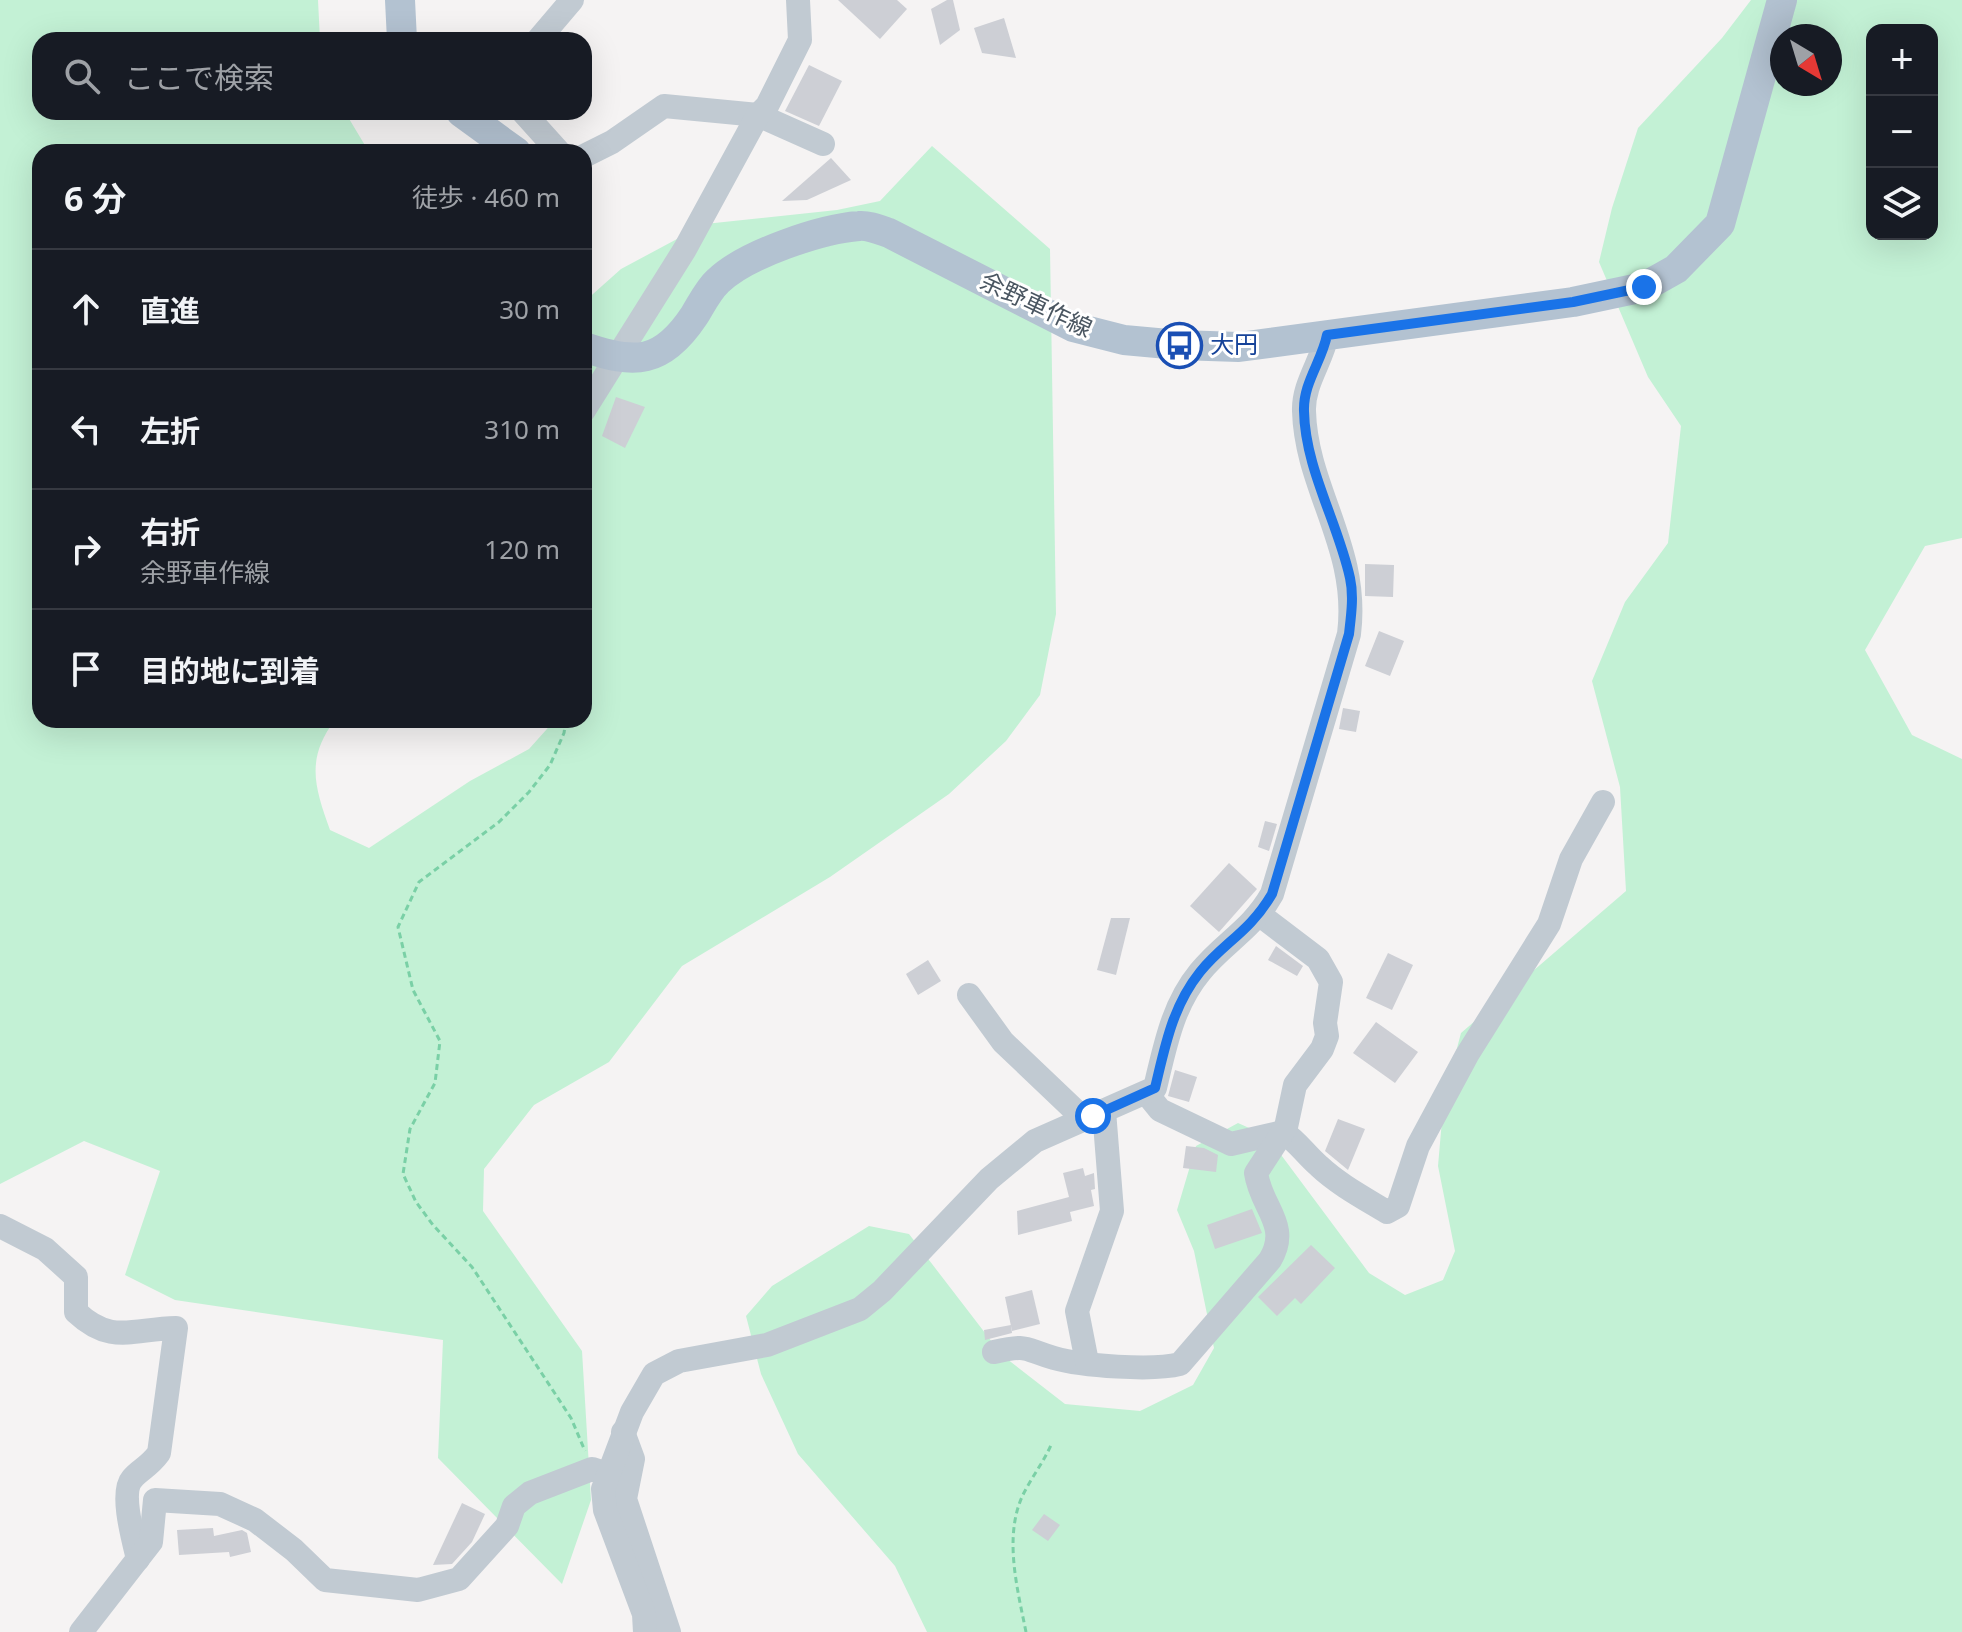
<!DOCTYPE html>
<html lang="ja">
<head>
<meta charset="utf-8">
<style>
	:root { --surface:#171b24; --page:#20242c; --text:#f1f3f6; --muted:#9ea1a6; --line:#363941 }
	body { margin:0; font-family:"Noto Sans","Noto Sans JP",sans-serif; background:var(--page); color:var(--text) }
	.controls { position:absolute; right:24px; top:24px; display:grid; overflow:hidden; border-radius:16px; box-shadow:0 8px 32px #0002 }
	.controls button { width:72px; height:72px; display:grid; place-items:center; padding:0; border:0; border-bottom:2px solid var(--line); background:var(--surface); color:var(--text); font:40px sans-serif }
	.compass { position:absolute; left:1770px; top:24px; width:72px; height:72px; border-radius:50%; background:var(--surface); box-shadow:0 8px 32px #0002; rotate:142deg }
	.stop { position:absolute; width:24px; height:24px; margin:-18px; border:6px solid #1a73e8; border-radius:50%; background:#fff }
	.stop.end { background:#1a73e8; border-color:#fff; box-shadow:0 2px 8px #0008 }
	.list { margin:0; padding:0; list-style:none }
	h2 { display:flex; justify-content:space-between; align-items:center; height:104px; margin:0; padding:0 32px; font-size:34px }
	h2 small { font-size:26px; font-weight:400; color:var(--muted) }
	.list li { display:grid; grid-template-columns:52px 1fr auto; gap:24px; align-items:center; box-sizing:border-box; height:120px; padding:0 32px; border-top:2px solid var(--line) }
	.list b { display:block; font-size:30px; white-space:nowrap }
	.list p { margin:0; font-size:26px; white-space:nowrap; color:var(--muted) }
	.list em { font-size:26px; font-style:normal; color:var(--muted) }
	.icon { flex:none; width:44px; height:44px; fill:none; stroke:currentColor; stroke-width:2; stroke-linecap:round; stroke-linejoin:round }
	.map { position:relative; flex:none; width:1962px; height:1632px; overflow:hidden }
	.search { position:absolute; background:var(--surface); box-shadow:0 8px 32px #0002; left:32px; top:32px; width:560px; height:88px; display:flex; align-items:center; gap:20px; box-sizing:border-box; padding:0 28px; border-radius:24px; color:var(--muted); font-size:30px }
	.panel { position:absolute; background:var(--surface); box-shadow:0 8px 32px #0002; left:32px; top:144px; width:560px; height:584px; border-radius:24px }
	.map>svg:first-child { display:block }
	.green { fill:#c3f1d5; fill-rule:evenodd }
	.building { fill:#cdcfd5 }
	.lines { fill:none; stroke-linecap:round; stroke-linejoin:round }
	.path { stroke:#7ad0a6; stroke-width:3; stroke-dasharray:6 4; stroke-linecap:butt }
	.minor { stroke:#c1cad2; stroke-width:24 }
	.major { stroke:#b3c2d1; stroke-width:30 }
	.route { stroke:#1a73e8; stroke-width:10 }
	.labels { text-anchor:middle; stroke-width:6; stroke-linejoin:round; paint-order:stroke }
	.street-label { font-size:24px; fill:#4a5661; stroke:#fff }
	.transit-label { font-size:24px; fill:#164399; stroke:#fff; text-anchor:start }
</style>
</head>
<body>
<div class="map">
<svg width="1962" height="1632" viewBox="0 0 1962 1632">
	<rect width="100%" height="100%" fill="#f5f3f3"/>
	<g class="green">
		<path d="M0,0h318l2,40h-280v72h305l24,40h-329v568h295c-30,39 -20,68 -5,110l39,18 101,-67 59,-32 26,-29h29v-418l37,-33 84,-45 132,-14 43,-9 52,-55 118,103 6,365 -16,81 -34,46 -57,53 -119,83 -148,89 -73,96 -75,43 -50,64 -1,42 99,140 9,149 -29,84 -124,-126 5,-118 -268,-40 -50,-25 35,-104 -76,-30 -84,43z"/>
		<path d="M1751,0h211v538l-37,8 -60,104 47,85 50,24v873h-1035l-32,-66 -97,-112 -37,-80 -15,-58 26,-30 97,-60 40,8 93,121 63,49 75,7 53,-26 21,-37 -20,-97 -17,-41 19,-64 42,-23 29,13 102,137 36,22 38,-15 12,-29 -17,-85 6,-69 17,-64 165,-142 -6,-104 -28,-106 33,-79 43,-59 13,-117 -33,-49 -49,-115 13,-54 26,-80 84,-90zM1872,30h60v204h-60zM1782,36h48v48h-48z"/>
	</g>
	<g class="building">
		<path d="M838,0h59l10,9 -27,30z"/>
		<path d="M947,0h6l7,30 -20,15 -9,-36z"/>
		<path d="M1004,18l12,40 -34,-5 -8,-25z"/>
		<path d="M809,65l33,16 -23,45 -34,-15z"/>
		<path d="M831,158l20,22 -44,20 -25,1z"/>
		<path d="M616,397l29,10 -20,41 -23,-12z"/>
		<path d="M1365,564l29,1 -1,32 -28,-1z"/>
		<path d="M1379,631l25,10 -14,35 -25,-10z"/>
		<path d="M1343,708l17,3 -4,21 -17,-3z"/>
		<path d="M1265,821l12,3 -8,27 -11,-4z"/>
		<path d="M1229,863l28,26 -38,43 -29,-26z"/>
		<path d="M1111,918h19l-14,57 -19,-5z"/>
		<path d="M1276,946l27,20 -6,10 -29,-16z"/>
		<path d="M1388,953l25,12 -21,45 -26,-12z"/>
		<path d="M928,960l13,21 -23,14 -12,-21z"/>
		<path d="M1376,1022l42,30 -23,31 -42,-30z"/>
		<path d="M1175,1070l22,7 -8,25 -21,-6z"/>
		<path d="M1338,1119l27,10 -17,41 -23,-19z"/>
		<path d="M1186,1146l18,2 14,7 -2,17 -33,-4z"/>
		<path d="M1083,1168l2,8 9,-3 1,16 -4,1 3,16 -24,6 2,9 -54,14 -1,-24 52,-14 -6,-24z"/>
		<path d="M1252,1209l10,24 -47,16 -8,-24z"/>
		<path d="M1311,1245l24,23 -34,36 -6,-6 -18,18 -19,-19z"/>
		<path d="M1032,1290l8,34 -28,7 -7,-34z"/>
		<path d="M1011,1325l1,8 -27,7 -1,-10z"/>
		<path d="M462,1503l23,11 -13,28 -20,22 -19,1z"/>
		<path d="M1044,1514l16,11 -12,16 -16,-11z"/>
		<path d="M213,1528l1,8 28,-6 5,3 4,19 -21,5 -1,-5 -50,3 -2,-25z"/>
	</g>
	<g class="lines">
		<g class="path">
			<path d="M566,720l-2,13 -14,32 -21,27 -30,30 -80,60 -21,45 15,63 27,51 -5,42 -25,46 -7,45 13,28 17,23 39,42 99,151 14,33"/>
			<path d="M1026,1632c-9,-45 -24,-101 0,-143 8,-15 18,-28 25,-44"/>
		</g>
		<g class="minor">
			<path d="M538,40l34,-40"/>
			<path d="M523,112l36,40"/>
			<path d="M584,156l28,-14 52,-36 94,9 65,29"/>
			<path d="M584,410l101,-161 73,-134 9,-9 33,-66 -2,-40"/>
			<path d="M969,995l34,47 82,78"/>
			<path d="M1147,1094l13,16 71,34 52,-12c15,10 22,22 36,34 19,18 45,32 68,46l11,-6 20,-60 49,-91 82,-131 22,-65 32,-57"/>
			<path d="M0,1226l45,23 31,28v35c35,33 56,17 100,16l-17,125c-11,15 -19,16 -27,26 -12,14 2,63 6,80"/>
			<path d="M994,1352c35,-8 29,-3 60,6 28,8 99,13 126,6l90,-104c21,-35 -9,-52 -14,-87l30,-46 9,-42 27,-36 5,-13 -2,-13 6,-41 -13,-23 -58,-44"/>
			<path d="M1087,1362l-10,-51 35,-100 -8,-100"/>
			<path d="M623,1432l10,27 -8,40 44,133"/>
			<path d="M81,1632l70,-90 4,-42 65,4 35,16 39,30 31,30 93,10 41,-11 48,-53 7,-20 16,-13 62,-24 15,5"/>
			<path d="M645,1632l-1,-18 -39,-104 -2,-21 29,-77 22,-38 25,-13 88,-16 93,-36 22,-18 107,-112 46,-38 120,-53c10,-41 17,-82 45,-116 24,-30 51,-41 72,-78l77,-260c11,-86 -43,-145 -45,-223 -1,-27 18,-50 23,-76"/>
		</g>
		<g class="major">
			<path d="M400,0l2,40"/>
			<path d="M461,112l55,40"/>
			<path d="M584,347c51,18 78,17 110,-31 7,-11 14,-26 24,-35 28,-27 103,-52 141,-55 9,-1 21,4 30,7l184,94 51,13 55,5 60,2 334,-45 71,-15 32,-18 44,-45 62,-224"/>
		</g>
	</g>
	<g class="lines">
		<path class="route" d="M1093,1116l62,-28c10,-41 17,-81 45,-116 24,-30 49,-39 72,-78l77,-260c2,-18 5,-38 1,-56 -12,-55 -45,-110 -46,-167 -1,-28 18,-50 23,-76l246,-33 71,-15"/>
	</g>
	<defs>
		<symbol id="bus-ring" viewBox="-11 -11 22 22"><circle r="9.5" fill="#fff" stroke="#1a4fb4" stroke-width="1.5"/><path d="M-5-6H5V4H4V6H2V4H-2V6H-4V4H-5ZM-3.5-4V0h7V-4ZM-3.5 1.2v1.5H-2V1.2ZM2 1.2v1.5H3.5V1.2Z" fill="#1a4fb4"/></symbol>
	</defs>
	<g fill-rule="evenodd">
		<use href="#bus-ring" x="1154" y="320" width="51" height="51"/>
	</g>
	<g class="labels">
		<g class="street-label">
			<text transform="translate(1036 305) rotate(25)" y="8">余野車作線</text>
		</g>
		<g class="transit-label">
			<text x="1210" y="353">大円</text>
		</g>
	</g>
</svg>
<div class="controls">
<button>+</button>
<button>−</button>
<button><svg class="icon" aria-label="layers" viewBox="0 0 24 24"><path d="M12 4l9 5-9 5-9-5zM3 14l9 5 9-5"/></svg></button>
</div>
<svg class="compass" viewBox="-18 -18 36 36"><path d="M0-13l5 13h-10z" fill="#e53935"/><path d="M0 13l5-13h-10z" fill="#9ea1a6"/></svg>
<div class="stop" style="left:1093px;top:1116px"></div>
<div class="stop end" style="left:1644px;top:287px"></div>
<div class="search"><svg class="icon" aria-label="search" viewBox="0 0 24 24"><circle cx="10" cy="10" r="6"/><path d="M15 15l6 6"/></svg>ここで検索</div>
<section class="panel">
<h2>6 分<small>徒歩 · 460 m</small></h2>
<ul class="list">
<li><svg class="icon" aria-label="ahead" viewBox="0 0 24 24"><path d="M12 20V5M6 11l6-6 6 6"/></svg><div><b>直進</b></div><em>30 m</em></li>
<li><svg class="icon" aria-label="left" viewBox="0 0 24 24"><path d="M17 20v-9H6M10 6l-5 5 5 5"/></svg><div><b>左折</b></div><em>310 m</em></li>
<li><svg class="icon" aria-label="right" viewBox="0 0 24 24"><path d="M7 20v-9h11M14 6l5 5-5 5"/></svg><div><b>右折</b><p>余野車作線</p></div><em>120 m</em></li>
<li><svg class="icon" aria-label="arrive" viewBox="0 0 24 24"><path d="M6 21V4h12l-3 4 3 4H6"/></svg><div><b>目的地に到着</b></div></li>
</ul>
</section>
</div>
</body>
</html>
